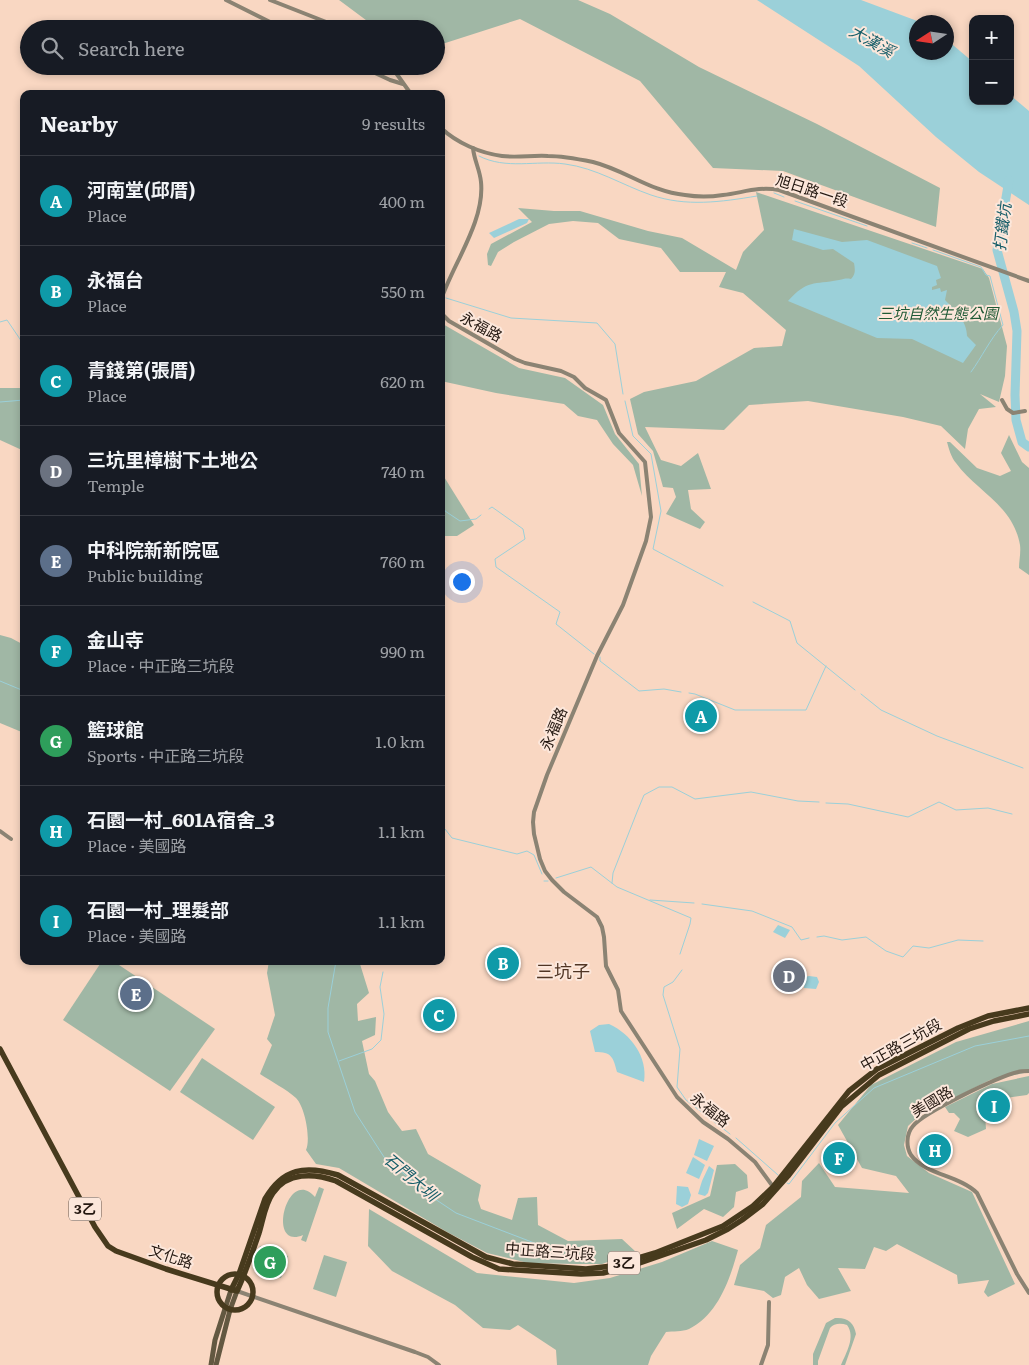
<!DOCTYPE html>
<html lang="en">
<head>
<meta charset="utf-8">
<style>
	:root { --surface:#171b24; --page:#20242c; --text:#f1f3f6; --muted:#9ea1a6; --line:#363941; --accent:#4c8b2b }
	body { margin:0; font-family:Literata,"Noto Sans TC",serif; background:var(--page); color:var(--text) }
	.controls { position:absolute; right:15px; top:15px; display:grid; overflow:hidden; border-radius:10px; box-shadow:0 2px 8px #0003 }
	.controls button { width:45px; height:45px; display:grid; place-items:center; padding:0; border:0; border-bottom:1px solid var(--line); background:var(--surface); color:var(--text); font:25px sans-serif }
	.compass { position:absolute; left:909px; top:15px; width:45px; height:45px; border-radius:50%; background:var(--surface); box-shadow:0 2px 8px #0003; rotate:258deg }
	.you { position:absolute; left:461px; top:581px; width:18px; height:18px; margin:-12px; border:4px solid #fff; border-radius:50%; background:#1a73e8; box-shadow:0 0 0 8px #1a73e833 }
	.badge { display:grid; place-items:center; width:32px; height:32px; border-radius:50%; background:var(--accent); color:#fff; font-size:16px; font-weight:700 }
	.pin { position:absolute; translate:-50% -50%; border:2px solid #fff; box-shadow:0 1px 5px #0006 }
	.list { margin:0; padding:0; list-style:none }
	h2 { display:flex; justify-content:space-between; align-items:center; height:65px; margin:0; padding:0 20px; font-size:21px }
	h2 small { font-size:16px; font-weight:400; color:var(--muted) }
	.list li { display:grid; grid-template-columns:32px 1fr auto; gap:15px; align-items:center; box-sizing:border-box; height:90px; padding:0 20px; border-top:1px solid var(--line) }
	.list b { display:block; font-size:19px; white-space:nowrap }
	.list p { margin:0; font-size:16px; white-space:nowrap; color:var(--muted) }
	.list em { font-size:16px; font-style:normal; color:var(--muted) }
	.icon { flex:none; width:28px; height:28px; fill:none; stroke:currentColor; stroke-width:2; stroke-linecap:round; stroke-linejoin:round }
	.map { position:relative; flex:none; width:1029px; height:1365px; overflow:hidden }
	.search { position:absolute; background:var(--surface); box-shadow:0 2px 8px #0003; left:20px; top:20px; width:425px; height:55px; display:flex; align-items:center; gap:12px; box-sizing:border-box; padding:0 18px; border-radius:28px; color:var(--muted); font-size:19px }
	.panel { position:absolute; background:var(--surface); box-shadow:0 2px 8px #0003; left:20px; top:90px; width:425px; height:875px; border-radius:10px }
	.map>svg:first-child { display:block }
	.green { fill:#a0b7a5 }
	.water { fill:#9bd0d9 }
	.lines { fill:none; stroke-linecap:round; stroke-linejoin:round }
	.stream { stroke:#9bd0d9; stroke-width:1 }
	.river { stroke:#9bd0d9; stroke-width:9 }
	.street { stroke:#8b8373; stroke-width:4 }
	.secondary { stroke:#635841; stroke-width:5 }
	.primary { stroke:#473a1d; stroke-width:5.5 }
	.labels { text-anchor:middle; stroke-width:4; stroke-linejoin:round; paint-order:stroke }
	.shield { fill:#fce7db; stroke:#65564e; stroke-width:1 }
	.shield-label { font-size:14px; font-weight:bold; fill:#241811 }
	.street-label { font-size:15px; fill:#241811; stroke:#fce7db }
	.park-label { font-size:15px; font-style:italic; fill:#205a36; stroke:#fce7db }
	.water-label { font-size:16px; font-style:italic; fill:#175e69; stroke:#fce7db }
	.quarter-label { font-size:18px; fill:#503524; stroke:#fce7db }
</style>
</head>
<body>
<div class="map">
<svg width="1029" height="1365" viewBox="0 0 1029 1365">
	<rect width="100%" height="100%" fill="#f9d7c2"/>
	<g class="green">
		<path d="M339,0h239l32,14 89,53 118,57 123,64 -4,39 -153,-56 -70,-3 -73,-87 -120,-62 -84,27v-17h-58z"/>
		<path d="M756,192l227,77 6,9 18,68 -2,30 -6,26 -19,-8 16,13 -17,2 -11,20 -3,20 -24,-23 -38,-9 -95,-16 -59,4 -25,25 -79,-3 16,33 20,6 17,-13 13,36 -23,1 3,19 14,13 -5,7 -34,-15 10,-17 -3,-9 -10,-1 -10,-36 -15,-17 -8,-35 14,-7 52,-11 58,-33 28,-2 4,-16 -43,-37 -24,-6 7,-15h-46l-19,-24 -42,-9 -21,-16 -25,-2 -24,3 -35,18 -16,10 -7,14 -3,-1 -1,-11 4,-10 41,-22 -14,-14 36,3h26l68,20 34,7 54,32 7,-18 21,-22z"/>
		<path d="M441,323l78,45 46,10 38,27 12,29 24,30 3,32 -9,-31 -20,-21 -16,-24 -19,-4 -14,-12 -68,-11 -55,-12z"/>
		<path d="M0,388h24v63l-24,-11z"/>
		<path d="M1009,435l13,27 7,6v107l-10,-7c0,-7 2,-16 1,-23 -7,-40 -44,-54 -64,-82 -5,-6 -7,-14 -9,-21h3l27,26 23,8 11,-5 -10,-18z"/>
		<path d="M441,472l33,53 -17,11h-16z"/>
		<path d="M0,635l11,3 13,7v88l-24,-10z"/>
		<path d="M102,961h11l102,68 -45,62 -107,-71z"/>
		<path d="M269,961h93l-2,3 9,29 -12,11 1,17 18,-4 -1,18 -13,6 7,33 6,7 13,31 14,19 14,-2 12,25 53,31 -3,15 3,9 31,11 6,-22 19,-1 1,28 30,16 54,-2 14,13 -34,12h-25l-49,-1 -41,-10 -40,-21 -108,-64 -23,-4 -10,-14c5,-11 -1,-43 -10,-52 -10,-9 -24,-16 -36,-24l12,-29 -5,-6 8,-24 -8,-42z"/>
		<path d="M1029,1021v51l-39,8 -70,35 -12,11 -4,19 3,11 22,17 43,19 43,92 -27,13 -4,-5 5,-12 -31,4 -1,-9 -60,-31 -11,7 -12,-4 -9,22 -27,-1 13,23 -32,8 -12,-14 -8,-17 -14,9 -4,18 -8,3 -9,-7 -30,-6 6,-20 20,-17 6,-23 35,-28 1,-16 17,-18 16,24 74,6 -13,-17 -34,-8 -24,-43 33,-40 85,-43z"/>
		<path d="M202,1058l73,49 -22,33 -73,-48z"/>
		<path d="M1029,1076v17l-2,2 -43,6 2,28 -18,8 -14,-6 6,-12 -6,-6h-5l-4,-6 47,-23z"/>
		<path d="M735,1164l12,11 1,13 -12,4 -2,15 -11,10 -19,-8 -27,20 -5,-16 38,-17 7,-31z"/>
		<path d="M319,1187l5,2 -18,53 -5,-2 2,-5c-37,16 -16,-70 12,-38z"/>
		<path d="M369,1209l108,64 97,10 36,-5 52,-16 50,-21 26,9c-8,29 -20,65 -49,79 -7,3 -16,2 -23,3l-15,24 -3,9h-91l-1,-15 -38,-25 -8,5 -27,-2 -28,-23 -63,-34 -24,-25z"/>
		<path d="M260,1246l28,10 -7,22 -28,-10z"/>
		<path d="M324,1255l23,7 -11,35 -23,-8z"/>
		<path d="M835,1318c12,-1 19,4 21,16l-11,31h-4c5,-12 15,-28 6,-40 -6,-2 -13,-2 -17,3l-12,33v4h-5v-11l13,-31z"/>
	</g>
	<g class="water">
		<path d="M757,0h104l59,22h-4v30h30l1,-12 26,22v39h37v-6l19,16v94l-50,-33 -43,-35 -77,-71z"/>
		<path d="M519,219h10l-2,4 -33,15 -5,-5z"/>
		<path d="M794,229l48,13 25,-2 70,26 4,12 -5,2 1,5 -5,2v3l8,-2 1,4 6,-2 -2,10c10,10 22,21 22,36l9,9 -13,18 -51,-24 -35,-1 -89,-37c20,-22 25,-16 51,-21 5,-1 7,-2 12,-1 5,-5 4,-10 3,-16l-21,-14 -10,1 -31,-10z"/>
		<path d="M778,925l12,5 -5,8 -12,-6z"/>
		<path d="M809,976l8,1 2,5 -3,7 -12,-1 1,-11z"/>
		<path d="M609,1024c22,10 39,33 35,58l-27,-10c-4,-15 -5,-20 -22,-20l-5,-21 9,-6z"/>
		<path d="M699,1139l15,7 -7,15 -13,-6z"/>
		<path d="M693,1157l12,8 -6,14 -13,-6z"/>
		<path d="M709,1166l5,4 -6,23 -3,3 -7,-2 4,-13z"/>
		<path d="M677,1186l11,1 3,8 -3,9 -6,3 -6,-3z"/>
	</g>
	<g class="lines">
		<g class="stream">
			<path d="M479,156c27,14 57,4 86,8 31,4 57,21 86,31 35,12 70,7 106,1"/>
			<path d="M774,193l10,4"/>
			<path d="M795,201l72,25"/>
			<path d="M912,243l15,5"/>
			<path d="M933,250l48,17 5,8 4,1 13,49c-13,14 -21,32 -32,47"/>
			<path d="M446,298l65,20 86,5 18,21 8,50"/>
			<path d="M0,322l7,-2 17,25"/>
			<path d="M625,401l8,35 18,18 10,57 -8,38 70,37"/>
			<path d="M0,402l24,-2"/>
			<path d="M441,498l4,13 15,10 16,-2 5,-4"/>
			<path d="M489,509l3,-2 31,22 2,10 -30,20 1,8 64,45 -4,12 38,30"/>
			<path d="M753,602l37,19 7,22 58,47"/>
			<path d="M600,657v4l39,30 25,-2 17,3"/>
			<path d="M0,681l24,10"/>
			<path d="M689,693l6,1 40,16h71l20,-44"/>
			<path d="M861,694l20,16 56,26 86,32"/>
			<path d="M826,803l22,1 60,13 31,-15 17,8 32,-2 24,6"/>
			<path d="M441,829h4l7,9 65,16 10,-3 7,4 8,19"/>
			<path d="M556,878l35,-11 26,20 74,31 -1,6 -10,30"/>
			<path d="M544,881h4"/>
			<path d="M612,883l1,-10 24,-61 7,-17 15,-8h13l23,12 56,-7 47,9 21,1"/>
			<path d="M650,900l44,3"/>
			<path d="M702,904l50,7 40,16 9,13 8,-2"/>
			<path d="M817,937l7,-1 18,4 24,-3 20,14 17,6 10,-11 16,2 29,-8 25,1"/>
			<path d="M336,961l-8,47v24l27,80 29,45 45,38 27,18 81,31 37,10"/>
			<path d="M385,964l1,-3"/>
			<path d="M682,970l-9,12 -9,5 -1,8 17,54 -3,38 9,13 44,34"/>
			<path d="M339,1061l33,-12 9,-9 3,-26 -4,-27 3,-15"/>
			<path d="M736,1138l42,37"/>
			<path d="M787,1183l2,1 46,-61 39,-35 101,-42 54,-10"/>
		</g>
		<path class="river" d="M1009,180l-12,70 17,62 3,19 -2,64 1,25 6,22 7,5"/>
		<g class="street">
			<path d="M226,0l58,29"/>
			<path d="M270,0l74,29"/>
			<path d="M360,66l30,14 13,4"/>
			<path d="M391,66l20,28"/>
			<path d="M441,128c16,15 39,25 61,28 15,2 31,-1 46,0 15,0 30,3 45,6 32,8 58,30 92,33 12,2 25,2 38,0 19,-2 35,-9 56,-5l250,91"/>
			<path d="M441,300c12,-36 44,-79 40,-118 -1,-12 -7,-22 -8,-34"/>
			<path d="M441,313l8,8 66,38 10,4 36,8 13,6 11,11 21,12 13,33 26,29 6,55 -5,24 -23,64 -26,51 -50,119 -13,37 -1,10 1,12 6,25 5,12 7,9 12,12 33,25 5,10 2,10 2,29 12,24 3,21 56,86 26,25 25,17 27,23 19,26"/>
			<path d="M1002,400l5,9 6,4 12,-2"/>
			<path d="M0,831l11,8"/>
			<path d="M1029,1071c-4,0 -8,0 -11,1 -20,5 -94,40 -105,54 -7,8 -7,21 -2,29 14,20 48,20 66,38l40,81 12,19"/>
			<path d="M237,1291l178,61 13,5 11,8"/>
			<path d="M761,1365l7,-20 1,-43"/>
		</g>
		<g class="secondary">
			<path d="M211,1365l4,-25 16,-50"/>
			<path d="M216,1365l14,-55 7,-19"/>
		</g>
		<g class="primary">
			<path d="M0,1049l95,178 13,19 8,5 50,18 71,22c9,-19 15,-38 22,-58 4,-13 6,-29 14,-40 14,-21 41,-20 63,-12l136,76 27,12 82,5 22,-1 28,-7 75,-26 22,-11 14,-9 21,-16 25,-28 53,-69 38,-32 90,-46 25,-8 35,-7"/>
			<circle cx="235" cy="1292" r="18"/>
			<path d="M231,1290l8,-16 26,-75c18,-31 40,-34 73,-24l148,82 27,7 73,5 26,-3 43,-13 68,-27 30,-20 20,-19 76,-96 28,-22 81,-41 30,-12 41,-8"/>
		</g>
	</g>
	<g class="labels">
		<g class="shield">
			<rect x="69" y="1197.5" width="32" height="23" rx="4"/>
			<rect x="608" y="1251.5" width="32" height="23" rx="4"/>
		</g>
		<g class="shield-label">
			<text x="85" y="1214">3乙</text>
			<text x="624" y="1268">3乙</text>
		</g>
		<g class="street-label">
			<text transform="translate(812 191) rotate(18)" y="5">旭日路一段</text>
			<text transform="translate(481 327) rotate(29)" y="5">永福路</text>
			<text transform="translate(554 729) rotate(-67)" y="5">永福路</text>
			<text transform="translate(901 1045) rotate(-29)" y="5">中正路三坑段</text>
			<text transform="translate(932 1102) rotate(-31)" y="5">美國路</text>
			<text transform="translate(710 1110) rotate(39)" y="5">永福路</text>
			<text transform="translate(550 1252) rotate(4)" y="5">中正路三坑段</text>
			<text transform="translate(171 1257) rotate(18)" y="5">文化路</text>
		</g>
		<g class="park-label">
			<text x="938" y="319">三坑自然生態公園</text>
		</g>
		<g class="water-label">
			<text transform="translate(872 41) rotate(29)" y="6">大漢溪</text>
			<text transform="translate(1002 227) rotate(-83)" y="6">打鐵坑</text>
			<text transform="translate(411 1177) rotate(40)" y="6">石門大圳</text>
		</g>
		<g class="quarter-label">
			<text x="563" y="978">三坑子</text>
		</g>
	</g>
</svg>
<div class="controls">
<button>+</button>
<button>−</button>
</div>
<svg class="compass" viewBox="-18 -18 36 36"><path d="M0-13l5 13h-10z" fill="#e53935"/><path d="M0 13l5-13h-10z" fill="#9ea1a6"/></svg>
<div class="you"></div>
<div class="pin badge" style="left:701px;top:716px;background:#0f9aa8">A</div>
<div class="pin badge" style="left:503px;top:963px;background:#0f9aa8">B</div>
<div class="pin badge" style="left:439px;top:1015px;background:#0f9aa8">C</div>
<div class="pin badge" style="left:789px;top:976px;background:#6b7280">D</div>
<div class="pin badge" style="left:136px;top:994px;background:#5c6f8a">E</div>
<div class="pin badge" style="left:839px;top:1158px;background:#0f9aa8">F</div>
<div class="pin badge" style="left:270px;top:1262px;background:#2e9e5b">G</div>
<div class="pin badge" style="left:935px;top:1150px;background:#0f9aa8">H</div>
<div class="pin badge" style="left:994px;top:1106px;background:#0f9aa8">I</div>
<div class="search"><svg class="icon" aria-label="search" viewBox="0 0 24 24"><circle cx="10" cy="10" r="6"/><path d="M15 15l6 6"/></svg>Search here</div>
<section class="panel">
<h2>Nearby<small>9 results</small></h2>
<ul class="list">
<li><span class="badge" style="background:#0f9aa8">A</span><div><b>河南堂(邱厝)</b><p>Place</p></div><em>400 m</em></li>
<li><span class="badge" style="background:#0f9aa8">B</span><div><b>永福台</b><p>Place</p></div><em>550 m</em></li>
<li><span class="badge" style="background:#0f9aa8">C</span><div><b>青錢第(張厝)</b><p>Place</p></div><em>620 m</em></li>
<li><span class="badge" style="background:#6b7280">D</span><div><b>三坑里樟樹下土地公</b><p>Temple</p></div><em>740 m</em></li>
<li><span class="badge" style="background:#5c6f8a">E</span><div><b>中科院新新院區</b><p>Public building</p></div><em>760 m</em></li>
<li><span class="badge" style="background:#0f9aa8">F</span><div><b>金山寺</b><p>Place · 中正路三坑段</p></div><em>990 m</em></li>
<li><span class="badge" style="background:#2e9e5b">G</span><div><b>籃球館</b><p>Sports · 中正路三坑段</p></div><em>1.0 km</em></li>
<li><span class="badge" style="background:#0f9aa8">H</span><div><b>石園一村_601A宿舍_3</b><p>Place · 美國路</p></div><em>1.1 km</em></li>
<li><span class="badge" style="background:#0f9aa8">I</span><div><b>石園一村_理髮部</b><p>Place · 美國路</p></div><em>1.1 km</em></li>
</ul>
</section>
</div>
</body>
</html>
